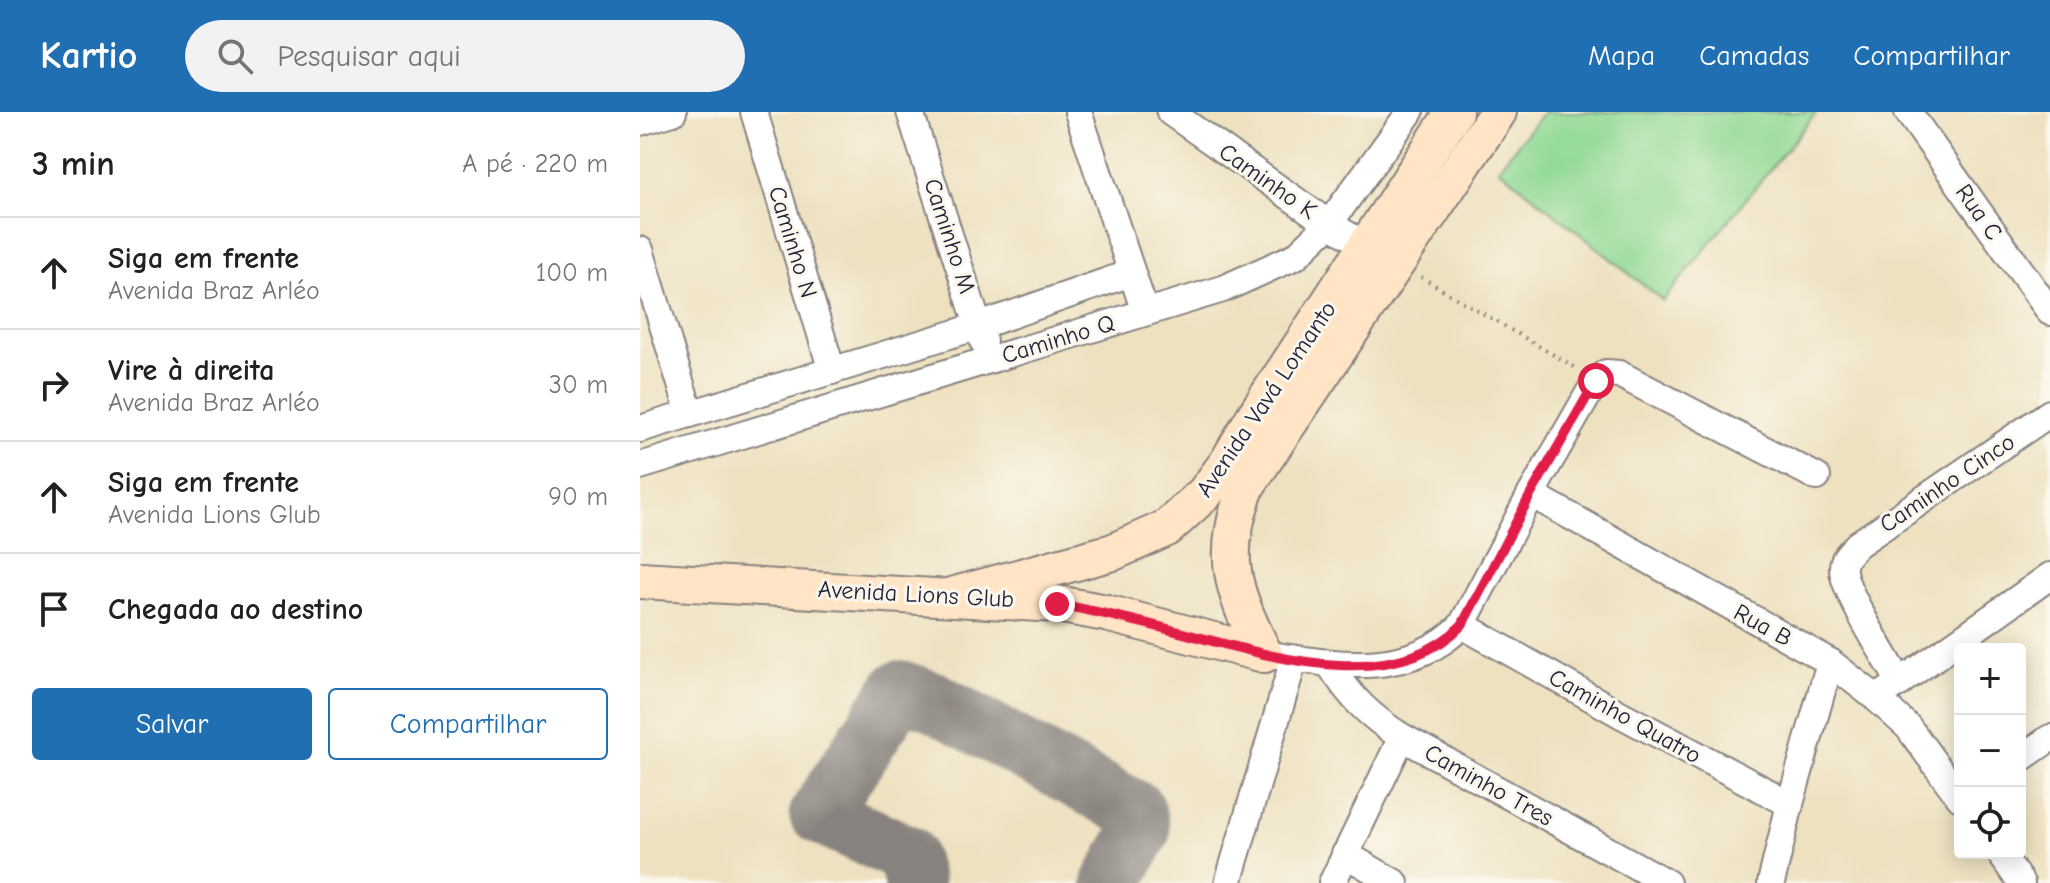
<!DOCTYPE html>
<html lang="pt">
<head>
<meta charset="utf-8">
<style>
	:root { --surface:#fff; --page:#f2f2f2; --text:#202124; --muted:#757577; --line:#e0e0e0; --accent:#1f6fb2 }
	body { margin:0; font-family:"Comic Neue",sans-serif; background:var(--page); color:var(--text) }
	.controls { position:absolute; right:24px; bottom:24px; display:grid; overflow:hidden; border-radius:8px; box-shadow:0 4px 20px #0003 }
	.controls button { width:72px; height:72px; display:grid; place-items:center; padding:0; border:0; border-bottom:2px solid var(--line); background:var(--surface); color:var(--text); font:40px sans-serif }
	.stop { position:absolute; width:24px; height:24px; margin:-18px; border:6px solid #e11d48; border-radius:50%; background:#fff }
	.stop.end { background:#e11d48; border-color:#fff; box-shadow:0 2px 8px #0008 }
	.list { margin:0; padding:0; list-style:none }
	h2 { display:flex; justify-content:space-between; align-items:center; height:104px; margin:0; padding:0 32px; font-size:34px }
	h2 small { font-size:26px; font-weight:400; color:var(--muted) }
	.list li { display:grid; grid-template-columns:52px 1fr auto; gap:24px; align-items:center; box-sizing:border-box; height:112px; padding:0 32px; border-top:2px solid var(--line) }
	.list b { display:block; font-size:30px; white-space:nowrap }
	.list p { margin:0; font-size:26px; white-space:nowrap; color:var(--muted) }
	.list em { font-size:26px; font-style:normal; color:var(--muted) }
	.actions { display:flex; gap:16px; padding:24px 32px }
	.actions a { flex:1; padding:18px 0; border:2px solid var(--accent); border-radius:8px; text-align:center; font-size:28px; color:var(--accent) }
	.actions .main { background:var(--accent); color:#fff }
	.icon { flex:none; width:44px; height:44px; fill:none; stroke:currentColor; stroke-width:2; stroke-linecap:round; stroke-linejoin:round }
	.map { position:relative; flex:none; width:1410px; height:771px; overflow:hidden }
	header { display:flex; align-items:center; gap:48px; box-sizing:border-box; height:112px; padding:0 40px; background:var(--accent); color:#fff }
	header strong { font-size:38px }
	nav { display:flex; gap:44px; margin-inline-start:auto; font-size:28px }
	.search { width:560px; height:72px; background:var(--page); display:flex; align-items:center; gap:20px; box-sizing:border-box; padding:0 28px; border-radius:44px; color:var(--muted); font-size:30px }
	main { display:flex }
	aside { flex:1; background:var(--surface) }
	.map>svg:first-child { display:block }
	.green { fill:#93da95; stroke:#5a7e68; stroke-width:2 }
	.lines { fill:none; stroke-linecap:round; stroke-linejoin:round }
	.taxiway { stroke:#88827e; stroke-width:60 }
	.street-casing { stroke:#88827e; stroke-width:30 }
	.secondary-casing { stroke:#88827e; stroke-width:40 }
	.path { stroke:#88827e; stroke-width:4; stroke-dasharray:2 6; stroke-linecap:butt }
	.street { stroke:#fff; stroke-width:26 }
	.secondary { stroke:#ffe4c6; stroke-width:36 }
	.route { stroke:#e11d48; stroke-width:10 }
	.labels { text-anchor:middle; stroke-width:6; stroke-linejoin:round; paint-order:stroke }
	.street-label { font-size:24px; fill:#22223b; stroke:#fbf7ec }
</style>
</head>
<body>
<header>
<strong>Kartio</strong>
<div class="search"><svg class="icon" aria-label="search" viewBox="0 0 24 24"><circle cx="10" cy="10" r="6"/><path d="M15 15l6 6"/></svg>Pesquisar aqui</div>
<nav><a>Mapa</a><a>Camadas</a><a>Compartilhar</a></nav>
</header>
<main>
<aside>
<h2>3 min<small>A pé · 220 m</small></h2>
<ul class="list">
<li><svg class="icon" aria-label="ahead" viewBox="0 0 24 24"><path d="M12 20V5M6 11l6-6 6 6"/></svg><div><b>Siga em frente</b><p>Avenida Braz Arléo</p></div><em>100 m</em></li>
<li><svg class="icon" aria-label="right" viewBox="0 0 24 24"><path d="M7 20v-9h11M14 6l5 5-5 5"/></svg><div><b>Vire à direita</b><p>Avenida Braz Arléo</p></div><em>30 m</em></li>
<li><svg class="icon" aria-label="ahead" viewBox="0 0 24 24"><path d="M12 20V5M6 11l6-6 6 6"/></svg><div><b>Siga em frente</b><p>Avenida Lions Glub</p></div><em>90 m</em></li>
<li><svg class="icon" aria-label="arrive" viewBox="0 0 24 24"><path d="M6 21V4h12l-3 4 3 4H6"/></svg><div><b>Chegada ao destino</b></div></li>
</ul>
<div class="actions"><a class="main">Salvar</a><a>Compartilhar</a></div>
</aside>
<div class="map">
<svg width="1410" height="771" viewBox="0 0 1410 771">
	<rect width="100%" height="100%" fill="#fbf7ec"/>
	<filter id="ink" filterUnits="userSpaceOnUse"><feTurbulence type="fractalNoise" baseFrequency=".0125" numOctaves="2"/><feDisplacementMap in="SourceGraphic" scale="16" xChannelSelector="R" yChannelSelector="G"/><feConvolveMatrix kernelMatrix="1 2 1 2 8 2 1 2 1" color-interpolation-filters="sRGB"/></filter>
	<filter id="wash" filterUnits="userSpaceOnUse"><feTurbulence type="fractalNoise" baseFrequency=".006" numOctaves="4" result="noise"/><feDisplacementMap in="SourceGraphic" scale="32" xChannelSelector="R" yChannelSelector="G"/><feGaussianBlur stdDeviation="1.8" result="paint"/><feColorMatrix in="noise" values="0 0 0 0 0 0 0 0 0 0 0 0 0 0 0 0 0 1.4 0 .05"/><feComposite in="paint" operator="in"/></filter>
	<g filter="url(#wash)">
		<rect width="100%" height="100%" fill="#eee1c0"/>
		<path class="green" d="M904,0h273l-154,189 -165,-133z"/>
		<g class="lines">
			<path class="taxiway" d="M274,771l-8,-29 -87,-40 81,-124 33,11 203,110 4,21 -28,51"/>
		</g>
	</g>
	<g filter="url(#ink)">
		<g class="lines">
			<defs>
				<g id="street">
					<path d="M114,0l78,259"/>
					<path d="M270,0l73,229"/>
					<path d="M438,0l67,200"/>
					<path d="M530,0l159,112 50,29"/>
					<path d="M1268,0l142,200"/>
					<path d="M0,10l33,-10"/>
					<path d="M0,138l50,164"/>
					<path d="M0,317l339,-103 152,-53"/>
					<path d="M0,354l583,-177 73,-33 33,-32 81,-112"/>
					<path d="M891,382l299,168 46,36 32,29 52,71"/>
					<path d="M822,513l158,89 170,90"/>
					<path d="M624,542c68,10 144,26 198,-29l69,-131 65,-113 10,-8 13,1 198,103"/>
					<path d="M690,553c21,33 39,51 72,72l265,146"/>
					<path d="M1260,571c-12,-23 -56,-91 -57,-113 -1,-12 7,-18 15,-26l192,-131"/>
					<path d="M1246,580l164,-116"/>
					<path d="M1380,647l30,-21"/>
					<path d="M1360,741l21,30"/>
					<path d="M705,742l50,29"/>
					<path d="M588,771l66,-224"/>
					<path d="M692,771l70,-146"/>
					<path d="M1131,771l19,-79 40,-142"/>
				</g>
				<g id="secondary">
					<path d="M0,468l417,24 49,9 158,41"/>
					<path d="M311,484l162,-44 54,-24 38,-35 23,-31 25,-43 201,-307"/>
					<path d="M624,542c-32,-64 -45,-99 -17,-169l251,-373"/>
				</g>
			</defs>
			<use href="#street" class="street-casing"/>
			<use href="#secondary" class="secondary-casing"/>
			<path class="path" d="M781,165l155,91"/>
			<use href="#street" class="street"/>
			<use href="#secondary" class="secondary"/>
		</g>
	</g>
	<g class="lines" filter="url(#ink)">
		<path class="route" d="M417,492c43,8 84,18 126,29 83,22 209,64 279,-8l69,-131 65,-113"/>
	</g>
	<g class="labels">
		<g class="street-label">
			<text transform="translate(628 69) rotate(35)" y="8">Caminho K</text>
			<text transform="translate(1339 100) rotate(55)" y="8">Rua C</text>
			<text transform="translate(310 124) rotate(72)" y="8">Caminho M</text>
			<text transform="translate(153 130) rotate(73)" y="8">Caminho N</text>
			<text transform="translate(418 227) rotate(-17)" y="8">Caminho Q</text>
			<text transform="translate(626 287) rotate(-56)" y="8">Avenida Vavá Lomanto</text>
			<text transform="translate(1307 371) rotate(-34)" y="8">Caminho Cinco</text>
			<text transform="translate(276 482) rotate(3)" y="8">Avenida Lions Glub</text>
			<text transform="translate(1123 513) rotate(29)" y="8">Rua B</text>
			<text transform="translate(985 604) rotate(29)" y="8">Caminho Quatro</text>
			<text transform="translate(849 673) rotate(29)" y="8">Caminho Tres</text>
		</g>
	</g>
</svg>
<div class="controls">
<button>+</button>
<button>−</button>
<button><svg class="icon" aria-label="locate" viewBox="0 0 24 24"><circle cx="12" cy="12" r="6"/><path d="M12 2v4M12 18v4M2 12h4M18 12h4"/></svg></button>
</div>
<div class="stop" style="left:956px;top:269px"></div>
<div class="stop end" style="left:417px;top:492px"></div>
</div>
</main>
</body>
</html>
